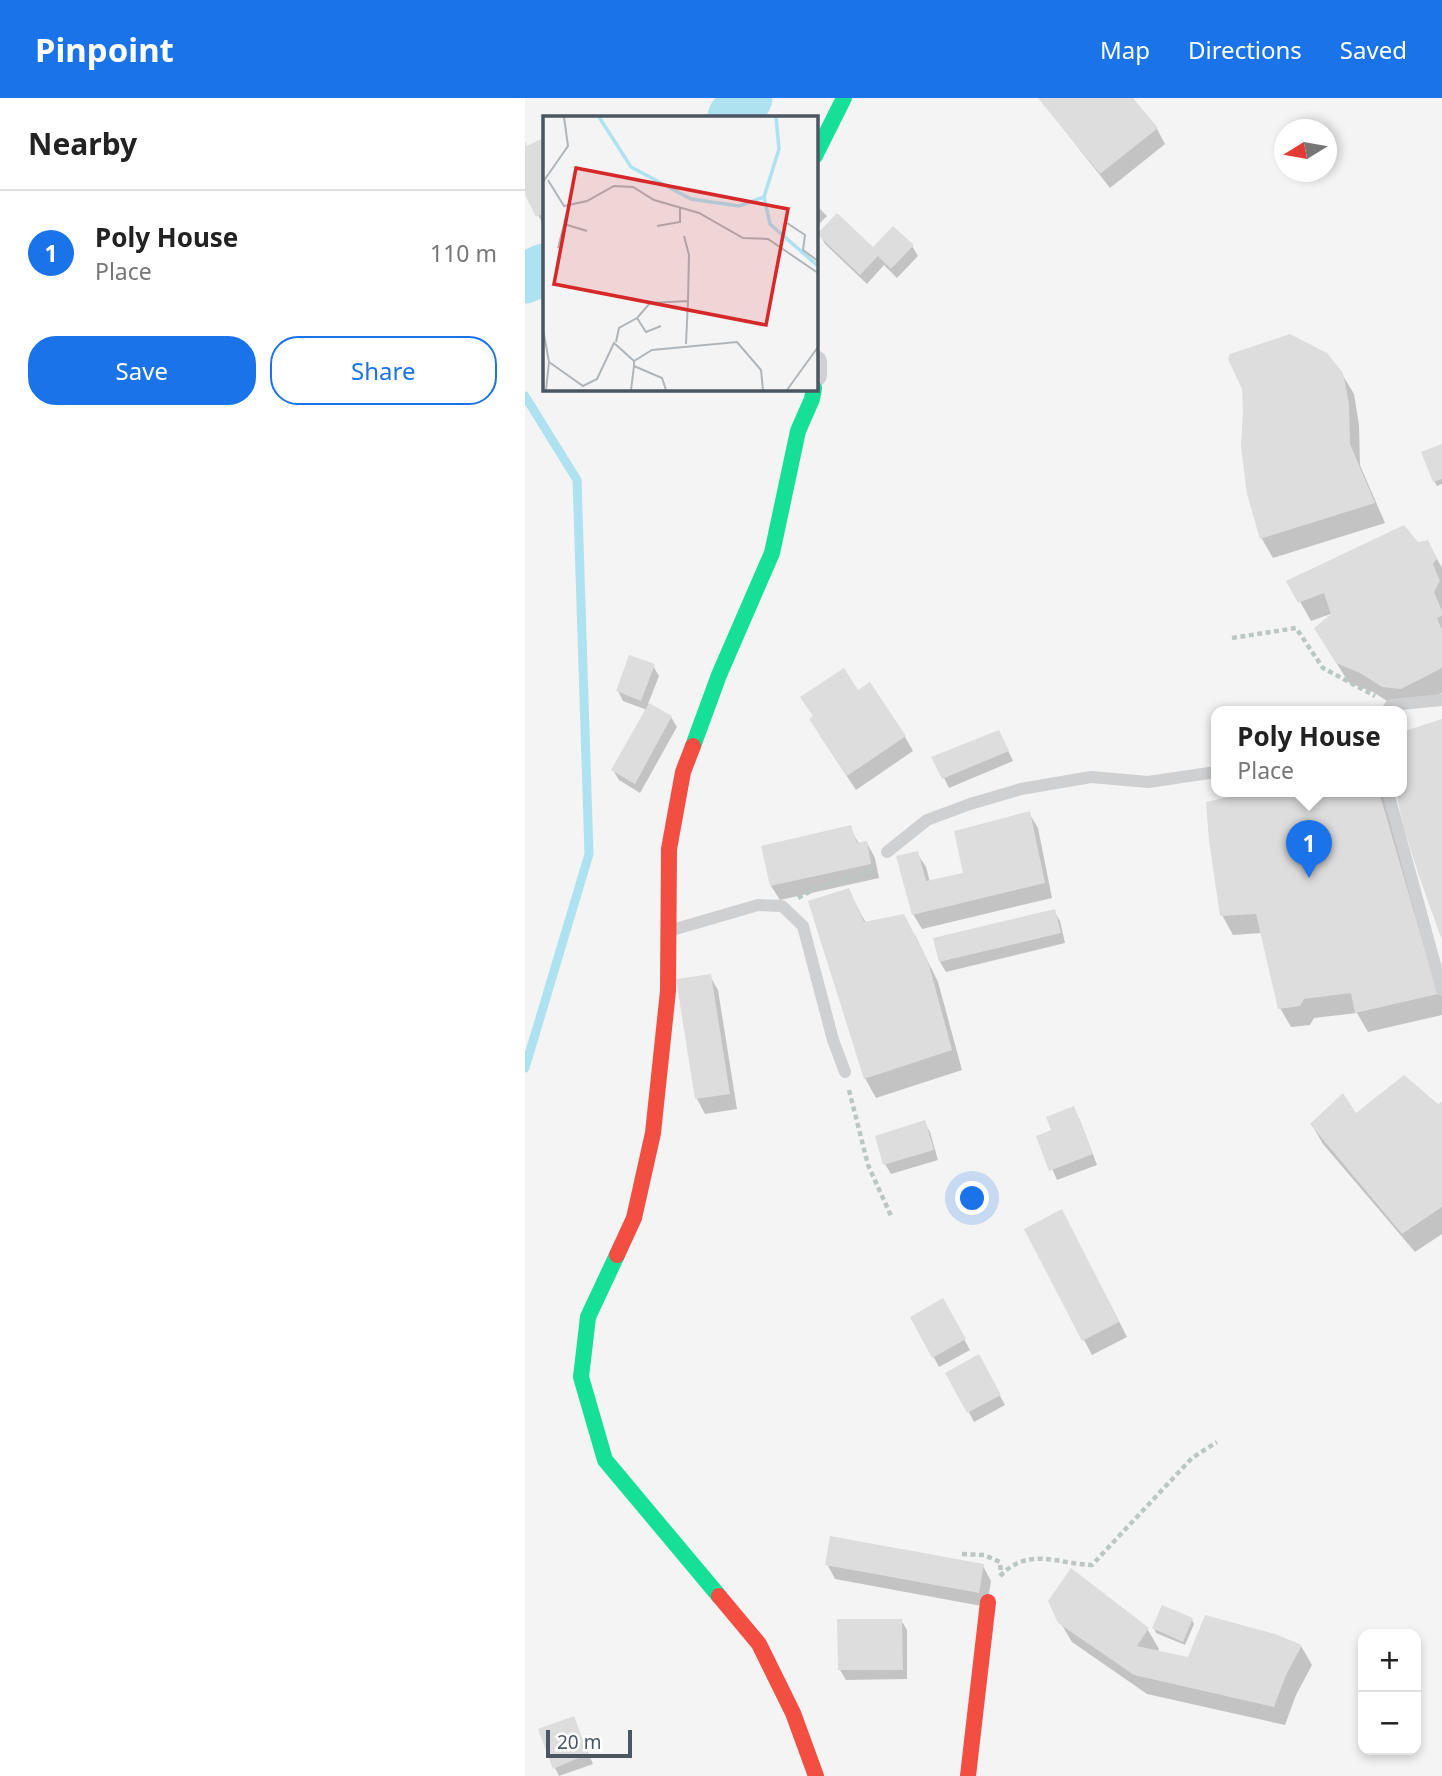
<!DOCTYPE html>
<html lang="en">
<head>
<meta charset="utf-8">
<style>
	:root { --surface:#fff; --page:#f2f2f2; --text:#222; --muted:#767676; --line:#e0e0e0; --accent:#1a73e8 }
	body { margin:0; font-family:"Noto Sans",sans-serif; background:var(--page); color:var(--text) }
	.controls { position:absolute; right:21px; bottom:21px; display:grid; overflow:hidden; border-radius:14px; box-shadow:0 4px 10px #0003 }
	.controls button { width:63px; height:63px; display:grid; place-items:center; padding:0; border:0; border-bottom:2px solid var(--line); background:var(--surface); color:var(--text); font:35px sans-serif }
	.compass { position:absolute; left:749px; top:21px; width:63px; height:63px; border-radius:50%; background:var(--surface); box-shadow:0 4px 10px #0003; rotate:259deg }
	.scale { position:absolute; left:21px; bottom:18px; width:86px; box-sizing:border-box; padding-left:7px; border:4px solid #4a5661; border-top:0; font-size:19px; line-height:24px; white-space:nowrap; color:#4a5661; -webkit-text-stroke:5px #fff; paint-order:stroke }
	.you { position:absolute; left:448px; top:1101px; width:24px; height:24px; margin:-18px; border:5px solid #fff; border-radius:50%; background:#1a73e8; box-shadow:0 0 0 10px #1a73e833 }
	.badge { display:grid; place-items:center; width:46px; height:46px; border-radius:50%; background:var(--accent); color:#fff; font-size:23px; font-weight:700 }
	.pin { position:absolute; translate:-50% -58px; filter:drop-shadow(0 2px 4px #0008) }
	.pin::after { content:''; position:absolute; top:37px; width:24px; height:21px; background:inherit; clip-path:polygon(0 0,100% 0,50% 100%) }
	.popup { position:absolute; left:686px; top:608px; width:196px; height:91px; box-sizing:border-box; display:grid; place-content:center; border-radius:14px; background:var(--surface); filter:drop-shadow(0 2px 5px #0005); font-size:23px; white-space:nowrap; color:var(--muted) }
	.popup b { font-size:26px; color:var(--text) }
	.popup::after { content:''; position:absolute; left:50%; top:100%; margin-left:-14px; border:14px solid transparent; border-top-color:var(--surface) }
	.list { margin:0; padding:0; list-style:none }
	h2 { display:flex; justify-content:space-between; align-items:center; height:91px; margin:0; padding:0 28px; font-size:30px }
	h2 small { font-size:23px; font-weight:400; color:var(--muted) }
	.list li { display:grid; grid-template-columns:46px 1fr auto; gap:21px; align-items:center; box-sizing:border-box; height:126px; padding:0 28px; border-top:2px solid var(--line) }
	.list b { display:block; font-size:26px; white-space:nowrap }
	.list p { margin:0; font-size:23px; white-space:nowrap; color:var(--muted) }
	.list em { font-size:23px; font-style:normal; color:var(--muted) }
	.actions { display:flex; gap:14px; padding:21px 28px }
	.actions a { flex:1; padding:16px 0; border:2px solid var(--accent); border-radius:28px; text-align:center; font-size:24px; color:var(--accent) }
	.actions .main { background:var(--accent); color:#fff }
	.map { position:relative; flex:none; width:917px; height:1678px; overflow:hidden }
	header { display:flex; align-items:center; gap:42px; box-sizing:border-box; height:98px; padding:0 35px; background:var(--accent); color:#fff }
	header strong { font-size:33px }
	nav { display:flex; gap:38px; margin-inline-start:auto; font-size:24px }
	main { display:flex }
	aside { flex:1; background:var(--surface) }
	.map>svg:first-child { display:block }
	.shadow { fill:#0003 }
	.lines { fill:none; stroke-linecap:round; stroke-linejoin:round }
	.stream { stroke:#aee2f0; stroke-width:9 }
	.river { stroke:#aee2f0; stroke-width:51 }
	.building { fill:#ddddde }
	.path { stroke:#bcc7c4; stroke-width:4.5; stroke-dasharray:5 3.5; stroke-linecap:butt }
	.lane { stroke:#ced0d2; stroke-width:12 }
	.street { stroke:#ced0d2; stroke-width:24 }
	.fast { stroke:#16e098; stroke-width:16 }
	.jam { stroke:#f24e42; stroke-width:16 }
	.inset-river { fill:none; stroke:#aee2f0; stroke-width:3.5 }
	.inset-road { fill:none; stroke:#b0b5b9; stroke-width:2 }
	.view { fill:#d62828; fill-opacity:0.15; stroke:#d62828; stroke-width:3.5 }
	.inset-edge { fill:none; stroke:#4a5661; stroke-width:3.5 }
</style>
</head>
<body>
<header>
<strong>Pinpoint</strong>
<nav><a>Map</a><a>Directions</a><a>Saved</a></nav>
</header>
<main>
<aside>
<h2>Nearby<small></small></h2>
<ul class="list">
<li><span class="badge">1</span><div><b>Poly House</b><p>Place</p></div><em>110 m</em></li>
</ul>
<div class="actions"><a class="main">Save</a><a>Share</a></div>
</aside>
<div class="map">
<svg width="917" height="1678" viewBox="0 0 917 1678">
	<rect width="100%" height="100%" fill="#f4f4f4"/>
	<g class="shadow">
		<path d="M514,0h92l26,31 8,15 -55,44z"/>
		<path d="M15,44l4,6v78l-19,-35v-46l2,3z"/>
		<path d="M290,106l12,12 -9,9 -3,-2z"/>
		<path d="M295,136l53,16 39,-4 6,10 -21,22 -13,-13 -17,19 -42,-40z"/>
		<path d="M817,276l12,20 5,31 1,40 25,58 -112,35 -11,-19 -13,-45z"/>
		<path d="M917,348v38l-5,2 -3,-5z"/>
		<path d="M903,444l14,26v125l-29,15 -18,-2 -22,-14 -24,-9 -22,-35 9,-36 -25,9 -22,-39z"/>
		<path d="M128,568l6,10 -11,28 23,13 6,10 -37,66 -21,-13 -6,-10 34,-60 -24,-9 -5,-10z"/>
		<path d="M333,594l47,45 8,14 -57,39 -37,-56 -5,-17z"/>
		<path d="M479,644l9,19 -64,27 -5,-10z"/>
		<path d="M734,694h124l59,201v22l-74,17 -11,-19 -43,5 -4,7 -19,2 -11,-19 -18,-75 -29,2 -11,-20z"/>
		<path d="M504,715l9,15 14,70 -130,31 -9,-15 4,-61 9,14 4,15 35,-8z"/>
		<path d="M325,729l9,17 8,-1 8,15 4,20 -99,22 -9,-14z"/>
		<path d="M323,792l18,33 49,12 23,47 24,88 -86,28 -11,-20z"/>
		<path d="M529,813l6,10 5,22 -119,29 -6,-10 -5,-23z"/>
		<path d="M185,878l8,14 19,119 -32,5 -8,-15z"/>
		<path d="M917,1006v130l-27,18 -92,-108 -11,-19 43,-9 83,-9z"/>
		<path d="M554,1020l18,47 -40,15 -19,-43z"/>
		<path d="M399,1024l6,10 8,28 -47,14 -6,-10 -8,-27z"/>
		<path d="M545,1128l57,111 -35,18 -8,-15z"/>
		<path d="M418,1203l27,49 -31,17 -27,-49z"/>
		<path d="M453,1258l27,49 -31,17 -26,-49z"/>
		<path d="M302,1466l156,2 8,15 -4,26 -152,-28z"/>
		<path d="M376,1522l6,10v49l-61,1 -6,-10z"/>
		<path d="M667,1522l2,4 -9,21 -29,-12 -2,-5z"/>
		<path d="M535,1524l88,8 11,19 -2,3 32,7 112,-13 11,19 -16,30 -11,30 -138,-31 -75,-52z"/>
		<path d="M48,1620l20,46 -34,12 -4,-8z"/>
	</g>
	<g class="lines">
		<path class="stream" d="M0,298l52,84 12,374 -64,214"/>
		<g class="river">
			<path d="M208,19l14,-19"/>
			<path d="M0,180l19,-9"/>
		</g>
	</g>
	<g class="building">
		<path d="M513,0h95l25,30 -58,46z"/>
		<path d="M16,41l3,6v68l-8,4 -11,-22v-54l2,5z"/>
		<path d="M312,115l36,34 20,-21 21,19 -23,24 -13,-13 -18,19 -43,-41z"/>
		<path d="M765,236l37,19 16,20 6,31 1,40 25,59 -115,36 -13,-45 -6,-47 2,-36 -1,-22 -14,-30 2,-5z"/>
		<path d="M917,346v35l-9,3 -12,-30z"/>
		<path d="M879,427l14,17 10,-2 9,19 -4,5 7,17 -6,11 8,19v5l-5,2 5,12v38l-41,21 -19,-2 -22,-14 -24,-10 -22,-35 17,-14 -7,-21 -26,10 -12,-22z"/>
		<path d="M104,557l26,9 -14,37 -25,-10z"/>
		<path d="M319,570l14,22 12,-8 36,54 -59,40 -38,-57 4,-3 -13,-19z"/>
		<path d="M124,605l23,13 -37,68 -24,-14z"/>
		<path d="M917,621v221l-23,-64 -16,-51 -7,-33h6v-60z"/>
		<path d="M474,632l10,21 -67,28 -11,-22z"/>
		<path d="M726,694h128l59,202 -83,19 -4,-20 -47,6 -4,7 -22,3 -22,-95 -36,2 -11,-75 -3,-39z"/>
		<path d="M505,713l15,72 -133,32 -16,-59 22,-5 8,30 37,-8 -9,-42z"/>
		<path d="M326,727l6,18 10,-2 4,23 -101,22 -9,-40z"/>
		<path d="M324,790l15,34 40,-8 24,47 24,89 -88,29 -56,-178z"/>
		<path d="M530,811l6,24 -122,29 -6,-24z"/>
		<path d="M186,876l19,120 -35,5 -19,-120z"/>
		<path d="M879,977l34,29 4,-2v105l-40,27 -92,-110 33,-31 13,20z"/>
		<path d="M549,1008l19,48 -44,17 -13,-35 15,-6 -5,-13z"/>
		<path d="M400,1022l9,30 -51,15 -8,-29z"/>
		<path d="M537,1111l57,113 -37,19 -58,-112z"/>
		<path d="M418,1200l23,41 -34,19 -22,-41z"/>
		<path d="M454,1256l22,41 -34,18 -22,-40z"/>
		<path d="M305,1438l154,28 -5,29 -154,-28z"/>
		<path d="M546,1470l78,60 -12,18 51,11 17,-42 70,19 27,11 -16,30 -12,32 -140,-32 -76,-52 -10,-22z"/>
		<path d="M637,1507l31,13 -10,24 -31,-14z"/>
		<path d="M312,1521h65l1,51h-65z"/>
		<path d="M49,1618l14,38 -35,15 -15,-40z"/>
	</g>
	<g class="lines">
		<g class="path">
			<path d="M707,540l64,-10 27,40 52,28"/>
			<path d="M273,800l20,-11 52,-15 4,-5"/>
			<path d="M324,992l19,75 24,53"/>
			<path d="M437,1456l22,1 16,7 1,12"/>
			<path d="M475,1478c29,-30 57,-12 92,-11l100,-107 25,-16"/>
		</g>
		<g class="lane">
			<path d="M861,614l5,-7 51,-5"/>
			<path d="M863,694l54,198"/>
			<path d="M362,754l40,-32 43,-16 51,-15 70,-12 57,5 68,-10"/>
			<path d="M147,832l86,-25 24,1 21,20 30,114 12,32"/>
		</g>
		<path class="street" d="M290,264v13"/>
		<g class="fast">
			<path d="M290,58l29,-58"/>
			<path d="M168,648l26,-71 53,-122 26,-122 14,-32 2,-11"/>
			<path d="M92,1157l-29,62 -7,60 24,83 114,136"/>
		</g>
		<g class="jam">
			<path d="M92,1157l17,-37 19,-85 15,-142 1,-142 14,-77 10,-26"/>
			<path d="M194,1498l40,48 34,69 23,63"/>
			<path d="M443,1678l20,-174"/>
		</g>
	</g>
	<g transform="translate(18 18)">
		<rect width="275" height="275" fill="#f4f4f4"/>
		<path class="inset-river" d="M56,1l32,50 60,32 48,7 25,-9 15,-48 -3,-32M221,81l6,27 48,42"/>
		<path class="inset-road" d="M5,64l16,26 23,-5 27,-15 19,1 21,13 45,13 44,25 25,1 50,34M0,66l25,-36 -4,-29M244,107l18,12 -2,15 15,11M21,108l23,7M114,110l23,-4v-15M141,120l5,19 -1,46M15,132l11,-43M94,202l13,-15 38,-2 -2,43M0,213l6,33 -3,28M73,226l3,-14 18,-10 9,14 15,-6M91,245v5l28,12 4,12M6,246l34,24 14,-7 17,-36 20,18 18,-11 85,-8 24,28 2,20M88,274l3,-24M244,274l31,-43"/>
		<path class="view" d="M33,52l212,41 -22,116 -212,-41z"/>
		<rect width="275" height="275" class="inset-edge"/>
	</g>
</svg>
<div class="controls">
<button>+</button>
<button>−</button>
</div>
<svg class="compass" viewBox="-18 -18 36 36"><path d="M0-13l5 13h-10z" fill="#e53935"/><path d="M0 13l5-13h-10z" fill="#767676"/></svg>
<div class="scale">20 m</div>
<div class="you"></div>
<div class="pin badge" style="left:784px;top:780px">1</div>
<div class="popup"><b>Poly House</b>Place</div>
</div>
</main>
</body>
</html>
